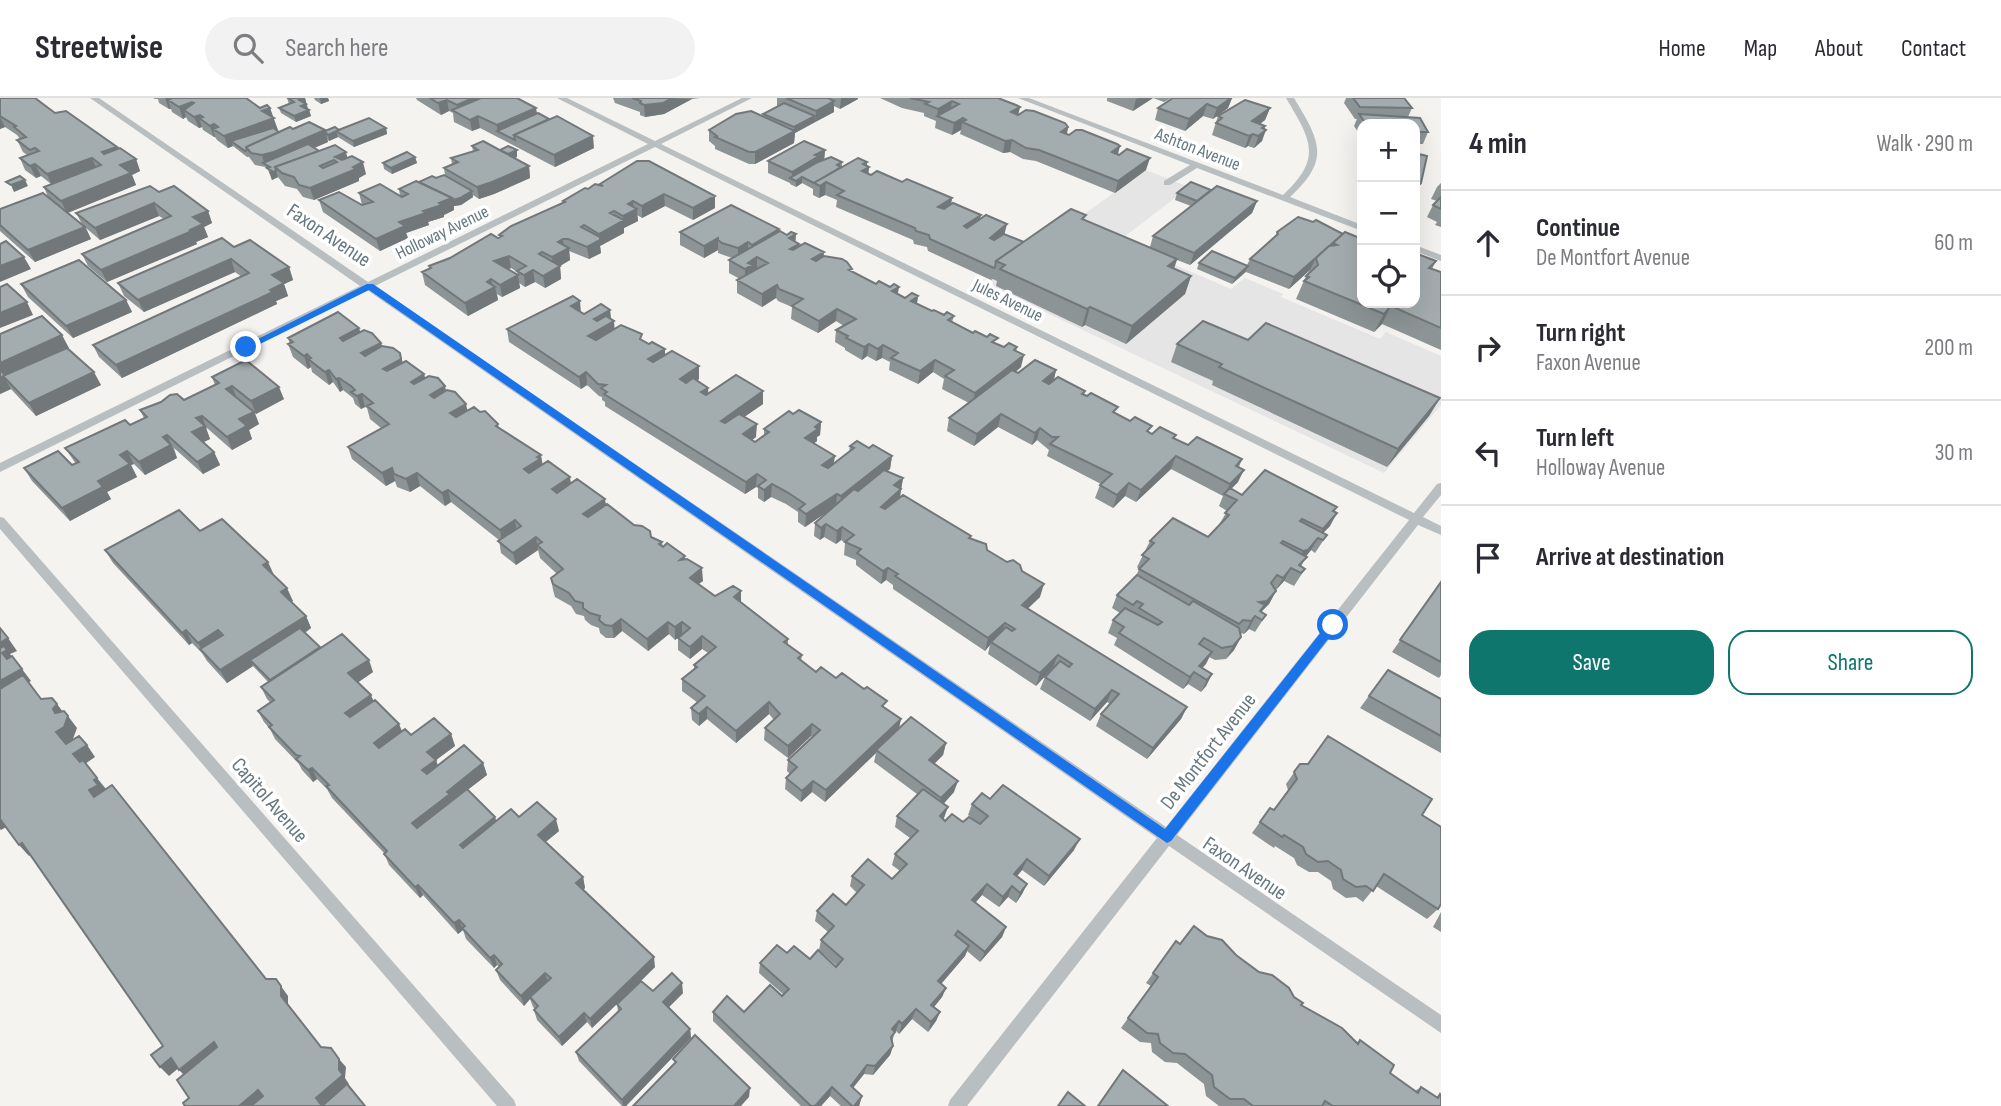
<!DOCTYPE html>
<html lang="en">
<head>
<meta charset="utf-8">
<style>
	:root { --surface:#fff; --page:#f2f2f3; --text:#2b2b33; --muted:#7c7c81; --line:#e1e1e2; --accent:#0f766e }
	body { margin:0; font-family:"Sofia Sans Condensed",sans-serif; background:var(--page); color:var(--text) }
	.controls { position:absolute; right:21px; top:21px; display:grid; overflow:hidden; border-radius:14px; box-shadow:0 7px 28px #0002 }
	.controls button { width:63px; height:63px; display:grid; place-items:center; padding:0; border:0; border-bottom:2px solid var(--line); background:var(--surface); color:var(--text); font:35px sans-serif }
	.stop { position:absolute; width:21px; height:21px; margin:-16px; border:5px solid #1a73e8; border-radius:50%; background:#fff }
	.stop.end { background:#1a73e8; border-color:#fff; box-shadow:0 2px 7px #0008 }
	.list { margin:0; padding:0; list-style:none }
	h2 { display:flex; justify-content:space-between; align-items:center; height:91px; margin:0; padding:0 28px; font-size:30px }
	h2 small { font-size:23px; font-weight:400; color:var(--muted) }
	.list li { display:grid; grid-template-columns:46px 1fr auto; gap:21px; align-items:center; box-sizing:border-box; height:105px; padding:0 28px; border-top:2px solid var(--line) }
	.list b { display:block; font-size:26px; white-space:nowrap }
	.list p { margin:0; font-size:23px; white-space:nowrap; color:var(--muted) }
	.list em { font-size:23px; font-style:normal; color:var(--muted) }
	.actions { display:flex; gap:14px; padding:21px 28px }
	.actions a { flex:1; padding:16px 0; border:2px solid var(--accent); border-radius:21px; text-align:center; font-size:24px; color:var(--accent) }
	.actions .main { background:var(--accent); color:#fff }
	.icon { flex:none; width:38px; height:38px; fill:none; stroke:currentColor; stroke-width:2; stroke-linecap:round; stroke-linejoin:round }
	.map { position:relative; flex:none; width:1441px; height:1008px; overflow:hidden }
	header { display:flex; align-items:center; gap:42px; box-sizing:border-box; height:98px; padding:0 35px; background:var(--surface); border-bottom:2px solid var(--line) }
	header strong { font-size:33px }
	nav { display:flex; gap:38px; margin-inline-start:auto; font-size:24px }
	.search { width:490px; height:63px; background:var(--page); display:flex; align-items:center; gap:18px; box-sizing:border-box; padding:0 24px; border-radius:38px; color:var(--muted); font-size:26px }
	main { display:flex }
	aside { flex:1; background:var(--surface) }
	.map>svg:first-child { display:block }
	.built { fill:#e4e5e4 }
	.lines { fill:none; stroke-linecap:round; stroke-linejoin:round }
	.minor { fill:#b9bec0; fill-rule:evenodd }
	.wall { fill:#8c9496; fill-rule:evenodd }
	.shaded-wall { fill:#72787a }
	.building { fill:#a3acaf; stroke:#72787a; stroke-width:2; fill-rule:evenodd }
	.route { fill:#1a73e8 }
	.labels { text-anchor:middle; stroke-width:7; stroke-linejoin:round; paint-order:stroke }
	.far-street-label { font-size:18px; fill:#66787f; stroke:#fff }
	.street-label { font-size:21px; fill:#66787f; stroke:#fff }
</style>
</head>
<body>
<header>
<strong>Streetwise</strong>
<div class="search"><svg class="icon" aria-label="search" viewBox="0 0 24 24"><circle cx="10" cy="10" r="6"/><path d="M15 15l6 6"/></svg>Search here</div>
<nav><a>Home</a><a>Map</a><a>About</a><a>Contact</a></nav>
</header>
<main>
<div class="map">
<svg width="1441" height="1008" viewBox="0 0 1441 1008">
	<rect width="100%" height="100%" fill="#f4f3f0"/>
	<path class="built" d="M1146,72l43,17 -70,54 112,48 14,-11 38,16 -2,3 99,42 6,-7 55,24v49l-57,68 -398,-189z"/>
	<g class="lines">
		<g class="minor">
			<path d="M90,0h9l269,184 280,-138 -91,-46h10l88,43 87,-43h10l-91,46 753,369 23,-29 4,-1v12l-18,22 18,9v9l-23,-10 -241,310 264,180v18l-272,-187 -202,260h-19l2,-6 207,-262 -790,-548 -367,182v-9l360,-177zM655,49l754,373 -243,307 -791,-541z"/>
			<path d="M1018,0h11l254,97c40,-37 28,-55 3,-97h8c26,43 37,61 -4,99l72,28v6l-165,-63 -27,17h-6v-4l26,-16z"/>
			<path d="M1415,147l26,10v6l-26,-10z"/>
			<path d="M0,419l4,1 510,582 2,6h-19l-497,-577z"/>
		</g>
	</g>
	<g class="wall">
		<path d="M0,0l55,15 62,34 1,2 18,10 4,12 -8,4 4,10 -68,28 14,11 -6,-11 83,-21 49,19 4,12 -8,4 4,10 -12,5 1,2 -90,38 -19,-16 -6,-12 82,-35 -5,-3 -59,24 -14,-12 5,11 -56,23 -35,-31v-22l48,-12 -4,-10 7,-3 -10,-8 -5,2 -11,-8 -5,-12 7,-3 -4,-3 -6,-12 3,-1 -3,-4 -12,-8 -5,2z"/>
		<path d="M153,0h93l14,10h10l7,22 2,2 14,-3 32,1v1l61,-3 1,6 -33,13 -16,-10 -9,4 -2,-2 1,3 -15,6 6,3 28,7 19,16 -7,4v3l-45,19 -11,-3 -6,-8 -12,-3 -7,-9 -6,3 -4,-10 -3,-3 -10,-2 -6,-8h-2l-14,-11 -5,2 -11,-8 -2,-3h-1l-11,-7 -1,-3 -3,1 -11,-7 -2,-4 -3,2 -11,-7 -1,-3h-2l-10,-6 -1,-4h-3z"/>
		<path d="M287,0h18l3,11 1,1 2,6 -15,6 -15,-9 -2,-5 10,-4z"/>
		<path d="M314,0h14l1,3 -8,3 -6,-4z"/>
		<path d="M416,0h101l20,15 57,35 -39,19 -75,-39 -8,3 -18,-9 -1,-9 -4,-2 -8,4 -24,-15z"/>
		<path d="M613,0h87l-8,1 -28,15 -19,3 -5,-2v-3l-25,-9z"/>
		<path d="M777,0h81v1l-18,10 -6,-3v6l-39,21 -1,10 -39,21h-6l-34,-15v-3l-6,-5v-11l54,-13v-3l14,-8z"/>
		<path d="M880,0h118l22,9 -2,8 50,12 -1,7 51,20 28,16 -31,23 -79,-32 -13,-2 -13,-7 -7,1 -43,-19 1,-4 -9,5 -17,-7 1,-7 -12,-5v-3l-22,-5z"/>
		<path d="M1107,0h64l-7,4 -11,-4 -20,13 -26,-10z"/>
		<path d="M1173,0h59l-4,10 -15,11 -10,-3 -18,15 -30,-11 3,-12z"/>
		<path d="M1346,0h58l8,10 -4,9 20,15 -5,12h-8v-20h-53v14l-8,-12 3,-7h-2l-11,-16z"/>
		<path d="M1270,10l-5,12 -5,4 5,2 -3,15 -8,7 -6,-2 -3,2 -33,-13 6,-19z"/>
		<path d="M472,48l28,4h17v7l-3,1 15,8 1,12 -36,16 -15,5 -6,-4v2l-12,8 -7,1v4l-10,5v2l-16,5 1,3 -23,8 2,5 -28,13 -57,-39 -4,-12 43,5 -3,-12 41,3 -1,-7 46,-14 -1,-7 8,-4 -1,-6 22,-7z"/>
		<path d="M825,52l-1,10 18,2v5l25,-5v4l2,1 -1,7 34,8 50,16 -1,7 29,14 25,15 19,8 61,-22 65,27 3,-11 38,-30 -16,-6 2,-7 34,-3 46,11 -5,12 -62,52 -13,-5 -3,9 17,7 -6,18 -59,50 -41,-19 -3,2 -86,-41 1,-5 -4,-2 -2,1 -63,-29 -1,-4 -13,-3 -1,-4 -77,-33 1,-7 -12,-5 -6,3 -6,-3v-6l-11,-6 -6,4 -6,-3v-1l-22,-10v-12z"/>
		<path d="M415,59l2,6 -25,11 -8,-5 -1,-6z"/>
		<path d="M637,63l78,47 -22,12 -28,-14 -23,12 -5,-3 1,6 -14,7v5l-24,13 1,7 -12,6 -20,-8 1,9 -10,6 1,13 -16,9 -10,-6 -10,5 -6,-4 1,5 -18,9 -5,-3 1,6 -30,16 -43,-31 -3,-13 7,-3v-3l70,-29v-2l64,-32v-2l25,-12 12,-4zM511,170l6,4 1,3 -10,-6z"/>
		<path d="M1441,85v44l-6,-2 2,-3 -10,-5 6,-12 4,-4 -6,-2 6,-12z"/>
		<path d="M779,133l8,4 9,-1 -1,8 4,5 24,10 82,41 13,-2 -1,8 15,7 22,5 -2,6 52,25h13l-1,4 5,16 -5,5 2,1 38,-3 -2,10 31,11 -1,4 68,39 23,5 13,6 54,14 -3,8 -1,15 -7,7 11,6 92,16 -4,15 -7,7 4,2 -12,18 -4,-3 -5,6 -5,11 4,2 -11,17 -10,-5 -8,9h-1l1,1 -7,13 -8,8 5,3 -11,17 -6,-3 -5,5 -4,-1 1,4 -7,13 -8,9 -11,1 -6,-3 -7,11 10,6 -6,12 -5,6 -13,-8 -5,5 -69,-44 3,-7 -9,-5 5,-13 7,-7 -8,-5 5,-13 19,-19 3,-7 -2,-2 13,-26 58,-4 11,-12 8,-14 -8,-5 4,-10 -52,-27 -35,33 -11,-6 -12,12 -18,-10 5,-13 1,-1 -54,-28 2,-6 -12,-10 -5,5 -34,-18 -24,19 -27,-15 2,-13 20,-15 -27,-14 2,-10 -11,-7 -15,12 -29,-14 1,-8 -8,-4 -6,3 -9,-5 -5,4 -17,-10v-2l-10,-6 1,-12 8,-4 -8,-5 -18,12 -27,-14 1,-12 -14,-6 -2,-3 -14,9 -25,-14v-13l3,-1 -11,-6v-13l3,-2 -14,-5v-3l-14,8 -24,-13v-13z"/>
		<path d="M1277,134l66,2 19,69 53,-50 21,8 -4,8 9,3v78l-59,-26 -8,8 -78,-33 10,-23 4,-6 -21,19 -43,-17 -14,12 -35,-15 2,-6 48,2 3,-6 25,-22z"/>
		<path d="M234,149l55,20 4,13 -9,4 4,12 -12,5 1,3 -155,74 -23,-21 -6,-12 149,-68 -7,-5 -91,40 -20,-16 -6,-13z"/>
		<path d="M21,186l105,16 6,12 -59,26 -45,-41z"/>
		<path d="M610,212l1,9 3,10 35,15 16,5v6l34,11v13l-2,2 12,13 54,-3v13l-19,13 12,20 -4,3 3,2 9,-7v-6l29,-15 28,8 -1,13 -3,2v4l-3,2 20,21 15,-12 1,-6 19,2 23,8 -2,13 -3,2 16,7 -3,19 71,39 -1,3 52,32 18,26 -13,12 160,98 -6,12 -34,40 -51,-33 5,-12 9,-10 -3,-2 -17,19 -50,-32 5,-12 9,-10 -18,19 -48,-32 2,-9 -5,6 -92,-62v-4l-7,-5 -5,4 -25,-19v-5l-12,-5 1,-12 -4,-3 -5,4 -12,-7 -4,3 -6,-4 1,-13 15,-13 -25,17 -7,-5v-10l-12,-8 -15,-7 -7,5 -6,-4v-10l-2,-1 -11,7 -140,-88v-4l-3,-2v-3l-3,-1 -12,-11 -6,4 -72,-47 -2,-13 74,-17 3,2z"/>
		<path d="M361,234l20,11 1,3 18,7 3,10 21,11 1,4 21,13 22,19 30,14 1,4 44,36 28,19 34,16 1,6 45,32 11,5 1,5 22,9v3l18,22 -5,3 17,12 26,6 47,37v6l14,10 -1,6 15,11 20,6 49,30 16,11 -2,10 47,14 -3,12 -9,9 20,28 -11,12 1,15 1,2 35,3 -12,-9 4,-11 18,-5 84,51 -30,36 -22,-16 -5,6 10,8 -5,10 -6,9 -8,-6 -9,10 -17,-12 -7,8 31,24 -4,10 -22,25 -13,-11 -2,5 -24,28 5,4 -4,9 -8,10 6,5 -4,9 -8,11 -16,-13 -13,15 -3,-3 -1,1 -3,10 1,4 -3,9 -17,20 -9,-1 -11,14 9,8 -3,10h-18l-11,-10 -9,10h-20l-88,-85v-9h31l38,-16 2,-1 -25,-22 1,-10 27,-10 23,6 26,8 1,-1 -18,-16 2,-10 7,-8 -13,-11 2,-10 29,-6 11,-12 -7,-7 2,-10 40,3 8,-8 -8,-6 3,-11 15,-16 -15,-11 2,-11 20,-22 -43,-32 2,-9 -51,49 -13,-10 -11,10 -16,-13 1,-11 4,-4 -3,-3 1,-11 24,-23 -1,-1 -23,22 -24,-18 1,-12 9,-8 -5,-6 -33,29 -29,-24 -8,7 -7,-6 -1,-12 7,-5 -16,-12v-12l12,-10v-4l14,-12 -6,-4 -12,10 -12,-9v-12l-3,2 -6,-6 -21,17 -26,-20 -8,7h-8l-6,-5 -1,-5 -8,-3 -6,-5 -1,-4 -8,-2 -5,-8 -16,-9 -2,-7 -2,-12 6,-4 -17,-16 -2,-8 -22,15 -15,-12 -2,-13 -48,-38 -6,4 -25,-20 -10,6 -13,-5 -2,-6 -9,5 -34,-27 -4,-12 33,-19 -11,-9 -3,-11 -2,-1 -4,2 -6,-5 -2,-6 -10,-8 -3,2 -7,-10 -4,3 -17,-13 -1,-5 -3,2 -15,-12 -5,-13h2l-2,-6z"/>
		<path d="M0,236l69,14h-1l33,37 -65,31 -25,-27 -11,5z"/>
		<path d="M1248,242l192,58 -11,18 -42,51 -175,-82 1,-4 -42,-19 6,-18z"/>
		<path d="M212,279l72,22 -28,15 -1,-1 4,11 -10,6 3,9 -20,11 -25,-22 -1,1 4,10 -7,3 11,10 6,13 -17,9 -29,-26 3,10 -32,17 -11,-11 -3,1 6,12 -30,15 4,7 -41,22 -38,-40 -8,-13 48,-3 4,-1 -11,-16 65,-23 14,-7 -4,-8 44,-10 31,-15z"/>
		<path d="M200,433l73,44 20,26 -2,1 15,14 5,12 -6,5 15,15 53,24 -15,10 15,19 29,30 9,4 40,-1 4,12 -19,14 1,5 46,-2 4,12 -20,15 28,27 1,4 23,-4 40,14 -14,11 38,35 2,11 -2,2 72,77 -14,14 12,10 30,2 -14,14 21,22 1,9 -65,68h-4l-43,-45 -3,-9 42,-40 -1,-8 -25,24 -5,-6 -25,24 -25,-26 -3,-10 1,-1 -2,-2 -3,-8 -6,7 -24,-26 -4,-10 3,-3 -2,-2 -3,3 -28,-29 -3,-9 -5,4 -35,-39 -3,3 -31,-33 -5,-12 -52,-55 -5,-9 -10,-10 -4,3 -11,-12 -3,-6 -24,-25 -5,-10 -6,-7 -6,-11 12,-9 -3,-3 -6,-12 7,-5 -15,-16 -26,17 -20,-22 -5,-8 -10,-10 -3,2 -76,-82 -8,-13z"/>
		<path d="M1441,484v93l-2,3 -47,-26z"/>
		<path d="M1388,572l53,29v54l-81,-45z"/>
		<path d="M1300,666l122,51 16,94 -11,10 -51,-33 -13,16 -7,-5 -10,1 -13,-9 -2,-8 -13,-9h-9l-12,-7 -3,-7 -19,-12 -1,2 -22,-15 18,-25 4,2 14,-20 -2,-6z"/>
		<path d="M1441,814v20l-8,-5z"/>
		<path d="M1176,843l4,3 56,11 58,42 7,8 55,38 4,-3 30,33 25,18 6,-4 15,10 4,-3 1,12h-222l-13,-10 -2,-12 -27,-21 -12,-1 -13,-10 -1,-9 -11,-1 -19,-14 30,-42 -5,-3z"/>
	</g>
	<g class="shaded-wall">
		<path d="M165,0h16l11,4 4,12 -12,-4 2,7 -3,2 -4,-12 -11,-7 3,9h-2z"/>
		<path d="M305,0l3,12 -5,2 -4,-12z"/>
		<path d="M320,0h8l1,3 -8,3z"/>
		<path d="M473,0h25l-40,16 -1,-9z"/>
		<path d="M672,0l20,1 -28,15 -19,3 -1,-12z"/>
		<path d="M841,0h17v1l-18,10z"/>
		<path d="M1138,0h15l-20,13 3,-12z"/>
		<path d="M1231,0h1l-4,10 -15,11 4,-11z"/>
		<path d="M447,2l2,11 -8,4 -3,-12z"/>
		<path d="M834,3v11l-19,10 1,-11z"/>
		<path d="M952,3l-2,12 -13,4 1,-8z"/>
		<path d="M1207,6l-4,12 -18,15 4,-12z"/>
		<path d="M1020,9l-3,12 -6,-7z"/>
		<path d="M270,10l8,22 -42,15 -5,-4 2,5 -5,2 -4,-12 38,-25z"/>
		<path d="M536,10l2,11 -41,12v-6z"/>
		<path d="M1270,10l-5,12 -17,13 4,-12z"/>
		<path d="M309,12l2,6 -15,6 -2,-6z"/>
		<path d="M200,17l2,6 -3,-3 3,9 -3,1 -5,-11z"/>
		<path d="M478,18l2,12 -8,3 -2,-11z"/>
		<path d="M815,18v6l-20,11 -1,10 -39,21v-12l39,-20v-5z"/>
		<path d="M0,19l5,10 -5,2z"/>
		<path d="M963,20l-2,12 -9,5 2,-12z"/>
		<path d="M214,26l3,7 -4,-2 2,8h-1l-4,-11z"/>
		<path d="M1265,28l-2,6 3,-2 -4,11 -8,7 8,-20z"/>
		<path d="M1068,29l-2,11 -5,-6z"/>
		<path d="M386,30l1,6 -33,13 -1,-6z"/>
		<path d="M325,32l3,12 -50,22 -14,-1 -2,-8z"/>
		<path d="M336,33l2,6 -9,4 -1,-6z"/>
		<path d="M1253,36l-5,12 -3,2 4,-12z"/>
		<path d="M593,38l1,12 -39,19 -1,-12z"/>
		<path d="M1012,42l-2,12 -7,1 2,-12z"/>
		<path d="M1120,48l-3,12 -5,-6z"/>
		<path d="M117,49l5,11 -15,6 -5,-12z"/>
		<path d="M517,52v7l-11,5v-7z"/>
		<path d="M825,52l-1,12 -32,17v-7z"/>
		<path d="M346,54l3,12 -14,-7z"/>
		<path d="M415,59l2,6 -25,11 -1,-6z"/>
		<path d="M92,60l5,12 -45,16 -5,-12z"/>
		<path d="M1150,60l-4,12 -31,23 3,-12z"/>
		<path d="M136,61l4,12 -8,4 4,10 -69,28 -6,-12 59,-36z"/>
		<path d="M363,64l3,12 -7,4v3l-45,19 -4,-12z"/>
		<path d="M867,64v6l2,-1 -1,12 -8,4 3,-19z"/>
		<path d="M35,66l6,12 -5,2 -6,-12z"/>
		<path d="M529,68l1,12 -36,16 -15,5 -2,-12z"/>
		<path d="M276,73l2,6 -6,3 -2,-7z"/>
		<path d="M802,79v6l-6,4v-6z"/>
		<path d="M25,82l3,6 -14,6 -3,-7z"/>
		<path d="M826,84l-1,13 -6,3 1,-13z"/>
		<path d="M1421,85l-6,12v-6z"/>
		<path d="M472,93l1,6 -12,8 -7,1v4l-10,5v2l-16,5 1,3 -23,8 2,5 -28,13 -4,-12 23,-17 53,-24z"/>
		<path d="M664,96l1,12 -23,12v-12z"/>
		<path d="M715,98v12l-22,12v-12z"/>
		<path d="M952,100l-2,12 -14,9 2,-12z"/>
		<path d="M633,103l1,10 3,-2 1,12 -14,7 -1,-12 5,-12z"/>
		<path d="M1257,103l-5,12 -62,52 4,-12z"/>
		<path d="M154,105l5,13 -59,24 -5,-12z"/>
		<path d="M208,113l4,12 -8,4 4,10 -12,5 1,2 -90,38 -6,-12 89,-40 3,-13z"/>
		<path d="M981,117l-3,12 -17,12 3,-13z"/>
		<path d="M624,122v13l-24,13 1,7 -12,6 -2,-12 13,-7 -1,-6z"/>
		<path d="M1007,126l-3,12 -17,15 3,-13z"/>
		<path d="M85,129l6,12 -56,23 -7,-12z"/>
		<path d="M779,131v12l-27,16v-12z"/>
		<path d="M796,136l-1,12 4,-2v12l-9,5 -1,-23z"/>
		<path d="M1343,136l-6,11 -4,-2 -5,12 -12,3 -6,12 -21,19 5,-12z"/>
		<path d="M718,140v12l-14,8v-12z"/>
		<path d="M563,141l1,12 5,-3 1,12 -17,10 -1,-13 6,-15z"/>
		<path d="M748,144v13l-10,5v-12z"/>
		<path d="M824,154l-1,13 -11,-6z"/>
		<path d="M509,158l2,12 -14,6 -3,-13z"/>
		<path d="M24,159l7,12 -31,13v-16z"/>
		<path d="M757,159v12l-12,13v-13l3,-6z"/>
		<path d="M231,161l4,13 -91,40 -6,-12z"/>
		<path d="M1177,161l-6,18 -3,-11z"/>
		<path d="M560,168l1,13 -16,9 -2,-12z"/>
		<path d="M1248,168l-3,6 -13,12 3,-6z"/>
		<path d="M289,169l4,13 -9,4 4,12 -12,5 1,3 -155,74 -6,-13 154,-75 2,-15z"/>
		<path d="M533,172l2,12 -10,5 -1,-12z"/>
		<path d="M518,177l2,13 -18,9 -2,-12z"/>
		<path d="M1191,178l-6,18 -59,50 6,-18z"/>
		<path d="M491,181l2,10 2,-2 3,13 -30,16 -3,-13 22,-21z"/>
		<path d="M777,187l-1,13 -14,9v-13z"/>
		<path d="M899,189l-2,12 -5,-8z"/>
		<path d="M918,198l-2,12 -5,-7z"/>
		<path d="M126,202l6,12 -59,26 -7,-12z"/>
		<path d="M580,203l1,12 -10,-7z"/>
		<path d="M27,204l6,13 -33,13v-15z"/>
		<path d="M1391,208l-9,18 -8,8 10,-18z"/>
		<path d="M1090,209l-5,18 -3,2 5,-18z"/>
		<path d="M837,211l-1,12 -18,12 1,-12z"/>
		<path d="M610,212l1,12 3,-1 1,12 -25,15 -2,-12 6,-17z"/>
		<path d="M359,230l4,12 -20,10 -3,-12z"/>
		<path d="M62,237l7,13 -65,29 7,12 -11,5v-31z"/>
		<path d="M381,245l4,12 -20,11 -4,-13z"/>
		<path d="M869,246l-2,12 -5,4 2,-13z"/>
		<path d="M883,247l-1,13 -6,3 2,-12z"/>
		<path d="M665,251v13l-16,10 -1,-13z"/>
		<path d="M400,255l3,12 -16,16 -4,-12z"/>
		<path d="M307,256l4,13 -3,2 -4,-13z"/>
		<path d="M1024,257l-3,12 -49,38 3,-12z"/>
		<path d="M935,262l-2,12 -15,12 2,-13z"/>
		<path d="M699,268v13l-19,13v-13z"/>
		<path d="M329,272l4,12 -4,3 -4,-13z"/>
		<path d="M1056,272l-3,13 -13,11 3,-13z"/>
		<path d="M94,274l7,13 -65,31 -7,-13z"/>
		<path d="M586,274l1,13 -6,4 -2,-12z"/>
		<path d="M424,276l3,13 -13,7 -3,-12z"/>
		<path d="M339,280l4,12 -3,2 -4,-13z"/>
		<path d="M232,288l5,13 -11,-10z"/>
		<path d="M445,288l3,13 -15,9 -3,-13z"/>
		<path d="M279,289l5,12 -28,15 -5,-13z"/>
		<path d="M708,290l1,12 -8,-8z"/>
		<path d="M763,293v13l-42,29v-12z"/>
		<path d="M362,296l3,13 -4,2 -4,-13z"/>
		<path d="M1440,300l-11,18 -42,51 11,-18z"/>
		<path d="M466,306l3,13 -16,9 -3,-13z"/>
		<path d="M254,314l5,12 -10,6 3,9 -20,11 -5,-13 12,-18z"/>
		<path d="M1001,316l-3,13 -24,19 3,-12z"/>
		<path d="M202,318l8,23 -12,6 -6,-13 4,-14z"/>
		<path d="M821,324l-1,13 -3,2v4l-13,10 1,-13 10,-11z"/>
		<path d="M757,326l-1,13 -13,10v-13z"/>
		<path d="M1040,330l-3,12 -5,5 3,-12z"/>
		<path d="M167,337l10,23 -32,17 -6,-13 24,-25z"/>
		<path d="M127,353l7,13 -3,1 6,12 -30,15 4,7 -41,22 -8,-13 36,-27 22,-26z"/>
		<path d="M214,354l6,13 -17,9 -6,-12z"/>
		<path d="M541,357l2,12 -16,15 -3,-13z"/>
		<path d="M835,358l-2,12 -12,10 1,-13z"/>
		<path d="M892,358l-2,13 -50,40 1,-13z"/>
		<path d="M1176,358l-5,13 -35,33 5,-12z"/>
		<path d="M392,370l3,13 -9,5 -4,-13z"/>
		<path d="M1244,372l-6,12 -12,12h-1l5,-10z"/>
		<path d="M417,375l3,13 -10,6 -4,-13z"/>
		<path d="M757,376l-1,13 -11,7 1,-12z"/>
		<path d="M570,379l2,13 -18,12 -2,-13z"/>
		<path d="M903,380l-4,24 -20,17 2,-12 13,-22z"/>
		<path d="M1129,385l-4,13 -12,12 4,-13z"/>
		<path d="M772,386l-1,13 -7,5v-12z"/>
		<path d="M448,392l3,12 -6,4 -3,-13z"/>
		<path d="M837,396l-1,12 -31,21 1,-13z"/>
		<path d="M605,401l1,13 -21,14 -2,-12z"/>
		<path d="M1337,415l-7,13 -12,12 -7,12 -10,13 -5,1 7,-13 15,-13 5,-9z"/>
		<path d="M515,422l2,13 -15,10 -2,-13z"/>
		<path d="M826,426l-2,13 -4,3 1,-12z"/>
		<path d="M842,429l-1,13 -5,4 1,-13z"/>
		<path d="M536,439l2,13 -22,15 -3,-12z"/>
		<path d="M268,464l6,13 -11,-10z"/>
		<path d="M702,470l1,13 -13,9v-12z"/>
		<path d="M888,470l-2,12 -5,4 2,-13z"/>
		<path d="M1291,470l-7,13 -8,9 7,-12z"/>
		<path d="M1044,486l-4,13 -22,21 4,-13z"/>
		<path d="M287,490l6,13 -7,3 -5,-12z"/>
		<path d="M741,493v13l-7,-7z"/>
		<path d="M1276,493l-7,13 -8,8 -3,6 1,-16z"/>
		<path d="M306,518l5,12 -56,37 -5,-5 3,6 -26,17 -7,-13z"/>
		<path d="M1255,518l-6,13 -5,5 7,-13z"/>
		<path d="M621,521l1,12 -8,7 -2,-12z"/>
		<path d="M668,524l1,12 -21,17 -1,-12z"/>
		<path d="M682,524v12l-7,6v-13z"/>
		<path d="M1005,525l-4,12 -10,7 -1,3 -5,6 3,-13z"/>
		<path d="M186,532l6,13 -3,2 -7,-12z"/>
		<path d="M218,532l7,13 -22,9 -5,-9z"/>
		<path d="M702,538v13l-12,10v-12z"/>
		<path d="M1241,539l-7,13 -8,9 7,-13z"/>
		<path d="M8,540l9,13 -7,3 6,8 -5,3 -11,-5v-17z"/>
		<path d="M1212,554l-6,12 -9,10 2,-8z"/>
		<path d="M1058,557l-5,12 -17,19 4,-13z"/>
		<path d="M369,562l4,12 -20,14 -5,-13z"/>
		<path d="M22,571l9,12 -27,16 -4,-5v-11z"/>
		<path d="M1194,574l-6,12 -5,5 7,-12z"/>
		<path d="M1212,576l-6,12 -5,6 6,-12z"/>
		<path d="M1112,592l-5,12 -17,19 5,-12z"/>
		<path d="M371,597l5,12 -25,18 -6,-12z"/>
		<path d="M769,604v12l-33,29v-12z"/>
		<path d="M57,606l9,12 -4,5 -9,-12z"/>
		<path d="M707,609v12l-8,7v-12z"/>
		<path d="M1187,609l-6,12 -34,40 6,-11z"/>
		<path d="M68,618l9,12 -4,11 -7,5 -10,-12z"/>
		<path d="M901,621l-3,12 -22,19v3l-51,49 1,-12z"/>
		<path d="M399,626l5,12 -25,19 -5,-12z"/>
		<path d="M812,626l-1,12 -23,22v-12z"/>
		<path d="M451,636l4,12 -19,14 4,11 -13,10 -5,-11 5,-18z"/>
		<path d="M946,645l-3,12 -17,17 3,-12z"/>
		<path d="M87,647l8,12 -13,9 -9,-12z"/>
		<path d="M483,665l4,12 -35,27 -35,33 -5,-12 35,-31z"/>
		<path d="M312,670l5,11 -4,3 -5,-12z"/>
		<path d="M97,680l9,11 -8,13 -9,-12 5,-10z"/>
		<path d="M813,683l-1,11 -11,10 1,-11z"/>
		<path d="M958,683l-4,11 -16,18 3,-12z"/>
		<path d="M948,709l-4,11 -7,10 3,-12z"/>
		<path d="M495,719l3,11 -34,28 -4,-11z"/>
		<path d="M0,720l8,8 -7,4 -1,-1z"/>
		<path d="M556,721l3,12 -18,15 -3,-11z"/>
		<path d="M1080,741l-6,11 -30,36 5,-10z"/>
		<path d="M22,745l10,11 -3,2 -10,-11z"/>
		<path d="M1027,761l-5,11 -12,15 4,-11z"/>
		<path d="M583,779l2,11 -7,6 -2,-11z"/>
		<path d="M987,786l-5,11 -14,16 4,-11z"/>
		<path d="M1027,786l-5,10 -6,9 4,-10z"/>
		<path d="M418,787l5,10 -3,3 -5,-11z"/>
		<path d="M1012,788l-4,11 -9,10 4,-10z"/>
		<path d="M459,822l4,10 -5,4 -4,-11z"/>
		<path d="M1006,829l-4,10 -22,25 5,-10z"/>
		<path d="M969,848l-4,10 -30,35 3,-10z"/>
		<path d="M494,857l3,10 -3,3 -4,-10z"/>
		<path d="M654,859l1,10 -63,61 -2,-9z"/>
		<path d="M545,875l3,10 -18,14v2l-6,7 -3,-10z"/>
		<path d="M682,885l1,10 -19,19 -1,-10z"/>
		<path d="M281,888l7,10v10l-7,-10z"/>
		<path d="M946,890l-4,9 -14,17 3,-9z"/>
		<path d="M916,911l-4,10 -13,15 3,-10z"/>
		<path d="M940,914l-4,9 -8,11 3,-10z"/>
		<path d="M584,915l3,9 -25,24 -3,-9z"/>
		<path d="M899,923l-3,10 -7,8 3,-10z"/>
		<path d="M690,931l1,9 -65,68h-3l-1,-6z"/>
		<path d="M214,944l8,10 -34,27 -9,-9z"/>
		<path d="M893,948l-3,9 -17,20 2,-9z"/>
		<path d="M171,960l9,9 -11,9 -9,-9z"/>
		<path d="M339,961l7,8 -1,11 4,6 -25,22h-2l-6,-8 23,-28z"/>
		<path d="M867,967l-3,9 -16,20 3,-8z"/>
		<path d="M832,989l-2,9 -9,10h-6z"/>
		<path d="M750,990l-1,9 -8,9h-7z"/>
		<path d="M258,992l8,9 -9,7h-18z"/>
		<path d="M862,998l-3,10h-5z"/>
	</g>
	<g class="building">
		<path d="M0,0h35l20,15 11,-2 51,36 -15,5 2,2 16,-6 16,11 -16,6 11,8 -70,28 -17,-14 57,-22 -9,-7 -45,16 -12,-10 -5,2 -10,-8 19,-7 -4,-3 -5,2 -13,-10 9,-3 -12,-10 2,-1 -16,-10z"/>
		<path d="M172,0h74l14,10 7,-3 3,3 -8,3 12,7 -50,18 -11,-7 5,-2 -4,-3 -4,2 -11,-8 4,-1 -3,-2 -6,2 -10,-7 10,-7 -2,-1 -13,5 -11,-7z"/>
		<path d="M288,0h16l-5,2 7,4 -5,2 8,4 -15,6 -15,-8 15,-6z"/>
		<path d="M430,0h43l-16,7 -10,-5 -9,3z"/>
		<path d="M481,0h36l19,10 -39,17 -19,-9 -8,4 -18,-10z"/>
		<path d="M632,0h40l-9,5 -19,2 -4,-2 1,-2z"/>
		<path d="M786,0h42l6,3 -18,10z"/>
		<path d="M910,0h88l18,7 4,2 -9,5 7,3 8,-5 8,1 31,12 3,4 -7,5 8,3 7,-5h6l35,14 3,2 -8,6 7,3 8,-6 23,9 -32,23 -79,-31 -13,-2 -14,-8 -7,1 -43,-19 4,-2 -3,-2 -9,5 -17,-7 22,-12 -7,-3 -14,8 -13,-5 4,-2z"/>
		<path d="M1173,0h58l-14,10 -10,-4 -18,15 -31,-11z"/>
		<path d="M1353,0h51l8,10 -52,-1z"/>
		<path d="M1245,2l25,8 -18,13 13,5 -3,2 4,2 -8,6 -5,-2 -4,2 -33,-13 6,-5 -4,-2z"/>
		<path d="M784,5l31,13 -21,11 -31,-13z"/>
		<path d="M751,13l44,20 -40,21h-6l-34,-15 2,-1 -8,-6 27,-16z"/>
		<path d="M538,15l11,6 -35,16 1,5 -18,-9z"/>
		<path d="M1359,16l61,4 8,14h-13v-8h-49z"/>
		<path d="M557,18l36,20 -39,19 -40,-20z"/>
		<path d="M369,20l17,10 -33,13 -17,-10z"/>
		<path d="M309,24l16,8 -51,22 -12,3 -11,-2 -5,-6 44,-20 3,2z"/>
		<path d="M335,29l4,3 -11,5 -2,-2 -1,-2z"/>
		<path d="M273,30l6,4 -33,15 1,3 -2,1 -14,-10z"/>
		<path d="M483,43l46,25 -37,16 -15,5 -33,-19 14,-6 -7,-4 27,-8 -6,-4z"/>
		<path d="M804,43l21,9 -10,5 4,1 -27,16 -24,-11z"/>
		<path d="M308,46l11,7 -44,16 1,4 -6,2 2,-2 -5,-3 3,-1 -7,-4z"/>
		<path d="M335,47l11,7 -11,5 7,3 10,-4 11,6 -10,5 3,2 -46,19 -11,-3 -5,-8 -12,-4 -7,-6zM334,62l3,2 -14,6 -3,-2z"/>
		<path d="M508,48l9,4 -9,4 -8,-4z"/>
		<path d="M407,54l8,5 -24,11 -8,-5z"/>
		<path d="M1415,55l12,3 -6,27 -6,6z"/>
		<path d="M831,59l11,5 -5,3 4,2 -27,16 -12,-6 -6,4 -6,-3 28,-16z"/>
		<path d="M858,60l9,4 -4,2 6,3 -7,4 9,4 6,-4 25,11 5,-3 45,19 -14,9 6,2 9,-6 28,12 -17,11 3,2 19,-13 21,9 -17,14 4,2 10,-6 20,8 -28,19 -1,6 -1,1 -64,-29 -1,-4 -13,-4 -1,-3 -78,-33 7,-4 -18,-9 -6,4 -6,-3z"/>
		<path d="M637,63h12l66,35 -22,12 -29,-14 -22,12 -9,-5 -5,3 9,5 -14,7 -9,-5 -4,2 14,7 -25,14 -15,-9 -3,2 19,10v3l-13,7 -19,-8h-5l-5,3 11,6 -17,9 -10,-5 -3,2 21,12 -17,10 -10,-6 -9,5 -7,-4 9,-5 -17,-10 -15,5 24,14 -18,10 -9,-6 -4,3 8,5 -30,16 -43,-31 9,-4 -2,-2 21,-8 41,-24 7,4 4,-2 -3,-1 12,-9 54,-24 -2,-1 22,-13 3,1 7,-5 8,2 -3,-2z"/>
		<path d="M444,77l28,16 -12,7 -7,2 -1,-2 -33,-16 13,-6 4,2z"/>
		<path d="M20,78l5,4 -14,5 -5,-3z"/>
		<path d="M416,83l36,17 -13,5 3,2 -19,6 3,2 -27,9 6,4 -29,13 -57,-39 20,-8 23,13 11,-3 -14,-9 21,-9 22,13 6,-3 -9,-5z"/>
		<path d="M1191,84l20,8 -14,11 -20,-8z"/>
		<path d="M150,88l9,6 15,-6 34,25 -15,6 10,7 -13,6 2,1 -91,39 -19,-16 89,-38 -17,-13 -59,25 -19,-15z"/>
		<path d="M1217,88l40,15 -63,52 -41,-17z"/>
		<path d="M43,95l42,34 -57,23 -28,-25v-16z"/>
		<path d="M1441,99v12l-8,-4z"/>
		<path d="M731,107l48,24 -27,16 -4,-3 -10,6 -16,-5 -4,-3v-2l-14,8 -24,-14z"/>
		<path d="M1071,111l15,6 -4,4 95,40 -9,7 23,10 -59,50 -42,-19 -3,2 -87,-40 5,-4 -9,-4z"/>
		<path d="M1298,119l15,5 3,-2 27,14 -49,43 -44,-18 28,-25 -1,-2z"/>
		<path d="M780,133l7,4 4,-3 5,2 -7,4 10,6 -9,5 3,1 12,-7 19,9 -12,7 4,2 8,-5 18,3 5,3 5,7 -3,1 27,14 3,-3 11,6 4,-3 5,3 -7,4 13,7 7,-5 6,3 -7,5 21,10 2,-1 10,5 3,-3 7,4 -6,4 25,13 2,-2 12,6 3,-3 8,4 -6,4 12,5 5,-4 8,4 -3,3 10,5 -49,38 -30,-17 9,-6 -19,-10 -15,11 -29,-13 7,-5 -15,-8 -5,4 -9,-5 -5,3 -18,-9 2,-2 -12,-6 20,-11 -19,-10 -18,12 -27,-15 11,-7 -24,-10 -2,-4 -15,9 -25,-14 31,-17 -11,-6 -9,6 5,2 -8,4 -16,-9z"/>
		<path d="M1345,134l17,7v64h53v-50l21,8 -7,7 12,4v56l-50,-22 -7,8 -80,-33 5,-4 -3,-1 12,-11 -2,-7 13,-12 8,-1 -4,-2z"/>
		<path d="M222,140l12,9 16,-7 39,27 -17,8 12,8 -14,7 3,2 -157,73 -23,-20 156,-72 -18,-14 -93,41 -20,-17z"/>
		<path d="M6,143l18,16 -24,9v-22z"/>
		<path d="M1212,153l36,15 -13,12 -36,-15z"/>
		<path d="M79,162l47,40 -60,26 -45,-42z"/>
		<path d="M7,186l20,18 -27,11v-26z"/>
		<path d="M573,198l7,5 -9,5 13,8 17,-10 9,6 -16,9 3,2 9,-5 8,5 -26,15 8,4 25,-15 21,9 -2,5 9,5 3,-2 13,7 -17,10 5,3 19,-11 27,15 -19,13 6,4 7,-5 15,10 -7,4 5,3 30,-20 27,16 -42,30 4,2 14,-9 18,10 -14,10 12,8 14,-10 -5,-3 25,-18 4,3 6,-4 22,12 -6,5 3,2 -13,9 30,18 -13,9 6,3 26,-20 -4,-2 7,-5 12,7 4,-3 19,11 -51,40 -4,-2 -31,20 -7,-5 6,-5 -18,-12 -15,-8 -8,6 -6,-4 8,-6 -9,-6 -11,8 -142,-88 3,-2 -6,-4 5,-3 -8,-1 -12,-12 -7,5 -72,-48z"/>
		<path d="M338,214l21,16 -19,10 3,3 21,-11 8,3 9,10 -20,10 4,3 17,-10 11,2 7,5 1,6 -18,10 4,2 19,-10 18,13 -13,8 3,2 15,-8 9,2 7,8 -15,9 4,3 13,-8 8,2 11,12 -16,9 6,4 18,-10 6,5 5,-1 13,13 -2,2 45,29 -4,2 3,2 -16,10 5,4 19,-12 22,16 -18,12 5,4 20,-14 28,20 -22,15 5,3 19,-13 27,21 8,1 8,5 1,6 11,5 -3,2 4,3 4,-4 18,13 -5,4 7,-1 15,9 -12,10 25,18 18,-10 8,5 -7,6 54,42 -4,3 18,13 -4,3 18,14 5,-5 15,11 6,-5 22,16 3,-2 20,14 -5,5 19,13 -75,71 -13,-9 -11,10 -16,-13 11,-11 -9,-7 32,-30 -8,-6 -24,22 -23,-18 15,-14 -11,-12 -33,29 -29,-24 -8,7 -8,-6 14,-12 -23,-17 15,-12 -3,-2 22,-18 -14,-11 -12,11 -12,-9 12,-10 -8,-6 -7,5 -7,-5 -21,17 -26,-20 -9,7 -7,-1 -6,-5 1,-4 -10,-3 -7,-5v-5l-8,-2 -6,-8 -16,-9 -2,-6 12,-9 -26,-24 5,-3 -6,-5 -23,16 -15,-12 23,-15 -6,-6 -15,10 -52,-40 -6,3 -25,-20 -11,6 -12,-5 -2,-6 -10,5 -34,-26 41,-23 -22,-18 6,-3 -11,-9 -5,2 -6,-4 4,-2 -4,-4 -12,-8 -3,1 -7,-9 -4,2 -17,-13 3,-1 -4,-4 -3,2 -16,-12 5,-2 -5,-4z"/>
		<path d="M42,218l20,19 -62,28v-29z"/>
		<path d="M1203,223l45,19 18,-17 174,75 -42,51 -179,-82 3,-3 -45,-20z"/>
		<path d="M67,250l27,24 -65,31 -26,-27 -3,2v-8l5,5z"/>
		<path d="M246,262l33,27 -28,14 -19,-15 -6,3 28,23 -15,7 8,7 -20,11 -25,-21 -6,2 9,8 -13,6 22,20 -17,10 -30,-27 -4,2 8,8 -32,17 -12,-11 -7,4 10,9 -32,17 5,6 -41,21 -38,-40 34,-17 14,14 7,-3 -14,-14 60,-28 5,5 17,-8 -7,-7 21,-8 9,-7 7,-1 7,6 35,-17 -7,-6z"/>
		<path d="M1035,262l21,10 -13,11 6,3 9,-7 27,14 -3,3 5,2 4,-3 27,14 -5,5 17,9 5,-4 17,9 -5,5 5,3 8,-7 16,8 -3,3 15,7 9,-8 45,22 -6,7 8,4 -14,14 -54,-28 -35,34 -12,-7 -12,12 -17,-10 12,-11 -62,-30 8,-7h-6l-12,-9 -5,5 -34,-19 -24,20 -28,-16 63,-48 6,3z"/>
		<path d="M884,372l19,8 -9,7 7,4 -20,18 4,2 18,-14 68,41 -2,2 17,6 1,6 20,12 6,-2 7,5 2,6 22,13 -22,21 165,102 -34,41 -52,-34 18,-20 -7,-4 -17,19 -50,-32 15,-16 9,6 3,-3 -14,-9 -18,18 -49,-31 15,-15 6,4 3,-2 -10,-6 -17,15 -93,-62 3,-2 -10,-6 -5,3 -26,-18 4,-4 -16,-7 9,-7 -12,-8 -5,4 -11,-7 -5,4 -6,-5 39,-34 4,2z"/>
		<path d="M1265,372l72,37 -4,4 4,2 -14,16 -21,-10 -2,2 27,14 -4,5 -5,-2 -10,12 -5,1 -20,-10 -2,2 26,14 -8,8 6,4 -4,4 -10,-5 -8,10 -6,-3 -6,8 5,8 -9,10 -8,1 6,3 -5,6 6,4 -4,5 -7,-4 -4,5 -8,-1 -4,4 -100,-55 10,-10 -7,-4 12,-12 -4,-2 23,-23 35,19 21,-22 -4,-2 12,-13 -13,-6 6,-6 12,7z"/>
		<path d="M179,412l21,21 22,-12 46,43 -5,3 24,23 -6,4 25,24 -86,54 -20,-21 23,-14 -5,-5 -20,13 -12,-13 -4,3 -77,-83z"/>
		<path d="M1137,477l52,30 4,-4 46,27 2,9 -8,9 -11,2 -18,-10 -5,6 13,8 -13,14 13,8 -5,6 -13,-8 -4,5 -71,-44 5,-6 -11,-7 12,-12 33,17 4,-3 -23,-14 4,-4 -6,-3 -4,4 -16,-10z"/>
		<path d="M1441,484v80l-41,-22z"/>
		<path d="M0,530l8,10 -8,5z"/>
		<path d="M300,530l20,19 -50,33 -20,-20z"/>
		<path d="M342,536l27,26 -21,13 23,22 -26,18 5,4 25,-17 24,24 -25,19 5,5 26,-19 6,6 23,-17 17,16 -24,18 9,8 -14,10 5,4 37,-29 19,18 -36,29 3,2 -38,29 5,5 50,-39 28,28 -35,28 3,3 48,-39 8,8 18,-15 19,17 -18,16 45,42 -7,6 78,74 -64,62 -6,-6 -25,24 -25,-27 4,-4 -8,-9 21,-19 -6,-5 -24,23 -25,-26 6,-6 -8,-9 -4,3 -28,-30 3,-2 -6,-6 -5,3 -36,-38 -3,2 -31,-33 3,-3 -61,-65 3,-1 -17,-17 -4,2 -12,-11 4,-3 -4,-1 -27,-28 3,-2 -14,-14 16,-11 -13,-13z"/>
		<path d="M4,548l3,4 -5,3 5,6 5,-3 10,13 -22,12v-33z"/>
		<path d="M1388,572l53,29v37l-72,-40z"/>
		<path d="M23,577l18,24 11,-1 5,6 -4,5 2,4 9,-2 4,5 -4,11 -8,5 10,12 13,-8 8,9 -14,9 7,8 3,-2 14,18 -3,2 4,5 -9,5 5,7 18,-12 154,194h10l5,7v10l40,51 10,1 8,11v11l4,5 -27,23 6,8h-71l12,-10 -5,-6 -19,16h-54l-2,-3 6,-5 -12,-18 40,-33 -3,-5 -35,28 -8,-12 -11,9 -9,-12 12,-9 -141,-203 -3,2 -19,-26v-130z"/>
		<path d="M911,619l35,26 -17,17 29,21 -17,17 -65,-48z"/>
		<path d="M1328,638l104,63 -10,16 19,12v77l-3,5 -54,-35 -11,17 -7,-5 -10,1 -13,-8 -2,-9 -13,-9 -10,1 -12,-8 -3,-7 -19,-12 -2,2 -22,-15 10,-14 4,2 23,-31 -3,-7 6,-8h8z"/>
		<path d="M1003,687l77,54 -31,37 -22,-17 -13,15 13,10 -7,9 -8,-7 -9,11 -16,-13 -15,16 34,27 -21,25 -27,-21 -3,4 14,11 -31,35 8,7 -15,17 9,7 -9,10 -15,-13 -14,15 -3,-3 -7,8 3,3 -4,5 2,9 -18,20 -8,-1 -16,21 11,10 -8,10h-2l-20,-19 -17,19h-4l-98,-94 14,-16 17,16 26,-27 12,11 7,-7 -29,-26 17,-18 10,8 7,-7 16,13 8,-9 18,17 7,-8 -22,-19 13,-14 -17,-15 16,-17 13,11 18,-20 -12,-9 16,-17 24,20 15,-15 -12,-10 23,-23 -21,-15 26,-27 25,18 -8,9 5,5 7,-7 11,8 6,-5 11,7 8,-8 -16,-12 10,-11 8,6z"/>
		<path d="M1194,828l13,10 15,4 14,15 23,17 13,3 17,13 5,9 9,6 -2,2 41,23 16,16 2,-4 34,25 -4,8 28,20 3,-6 17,11 2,-4 1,1v11h-108l-8,-5 -3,5h-69l-9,-7h-14l-16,-12 -2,-12 -27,-21 -12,-1 -13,-10 -2,-9 -11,-1 -19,-15 30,-41 -5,-4 23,-32 4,3z"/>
		<path d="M672,875l10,10 -19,19 27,27 -68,71 -46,-48 45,-43 -4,-5 24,-23 12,10z"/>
		<path d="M695,937l55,53 -16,18h-101l43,-44 -3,-3z"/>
		<path d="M1123,972l45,36h-70z"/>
		<path d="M347,986l18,22h-43z"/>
		<path d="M1068,994l17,14h-27z"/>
	</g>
	<path class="route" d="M367,186h6l792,545 164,-207h8l2,3 -168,216 -4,2 -798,-553 -119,59 -8,-2z"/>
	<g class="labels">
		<g class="far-street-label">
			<text transform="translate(1198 51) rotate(21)" y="6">Ashton Avenue</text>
			<text transform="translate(442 134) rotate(-26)" y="6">Holloway Avenue</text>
			<text transform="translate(1008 202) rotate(26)" y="6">Jules Avenue</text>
		</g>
		<g class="street-label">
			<text transform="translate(329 137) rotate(34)" y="7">Faxon Avenue</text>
			<text transform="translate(1208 653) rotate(-52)" y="7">De Montfort Avenue</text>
			<text transform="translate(270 702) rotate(49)" y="7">Capitol Avenue</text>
			<text transform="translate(1245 770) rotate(34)" y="7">Faxon Avenue</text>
		</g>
	</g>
</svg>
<div class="controls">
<button>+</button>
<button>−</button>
<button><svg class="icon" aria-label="locate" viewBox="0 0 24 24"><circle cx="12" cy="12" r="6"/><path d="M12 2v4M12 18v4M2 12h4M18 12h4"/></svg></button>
</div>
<div class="stop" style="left:1333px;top:527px"></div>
<div class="stop end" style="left:246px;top:249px"></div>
</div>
<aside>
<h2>4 min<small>Walk · 290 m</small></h2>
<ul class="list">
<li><svg class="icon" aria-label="ahead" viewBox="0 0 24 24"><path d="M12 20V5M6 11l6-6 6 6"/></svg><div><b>Continue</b><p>De Montfort Avenue</p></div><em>60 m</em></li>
<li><svg class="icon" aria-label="right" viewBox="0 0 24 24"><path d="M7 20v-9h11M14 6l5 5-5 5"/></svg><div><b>Turn right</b><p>Faxon Avenue</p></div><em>200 m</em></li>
<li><svg class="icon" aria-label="left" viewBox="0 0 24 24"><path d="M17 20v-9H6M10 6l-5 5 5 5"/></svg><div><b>Turn left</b><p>Holloway Avenue</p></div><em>30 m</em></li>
<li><svg class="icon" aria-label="arrive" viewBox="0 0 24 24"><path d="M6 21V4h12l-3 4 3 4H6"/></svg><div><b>Arrive at destination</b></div></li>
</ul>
<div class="actions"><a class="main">Save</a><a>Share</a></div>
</aside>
</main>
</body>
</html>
